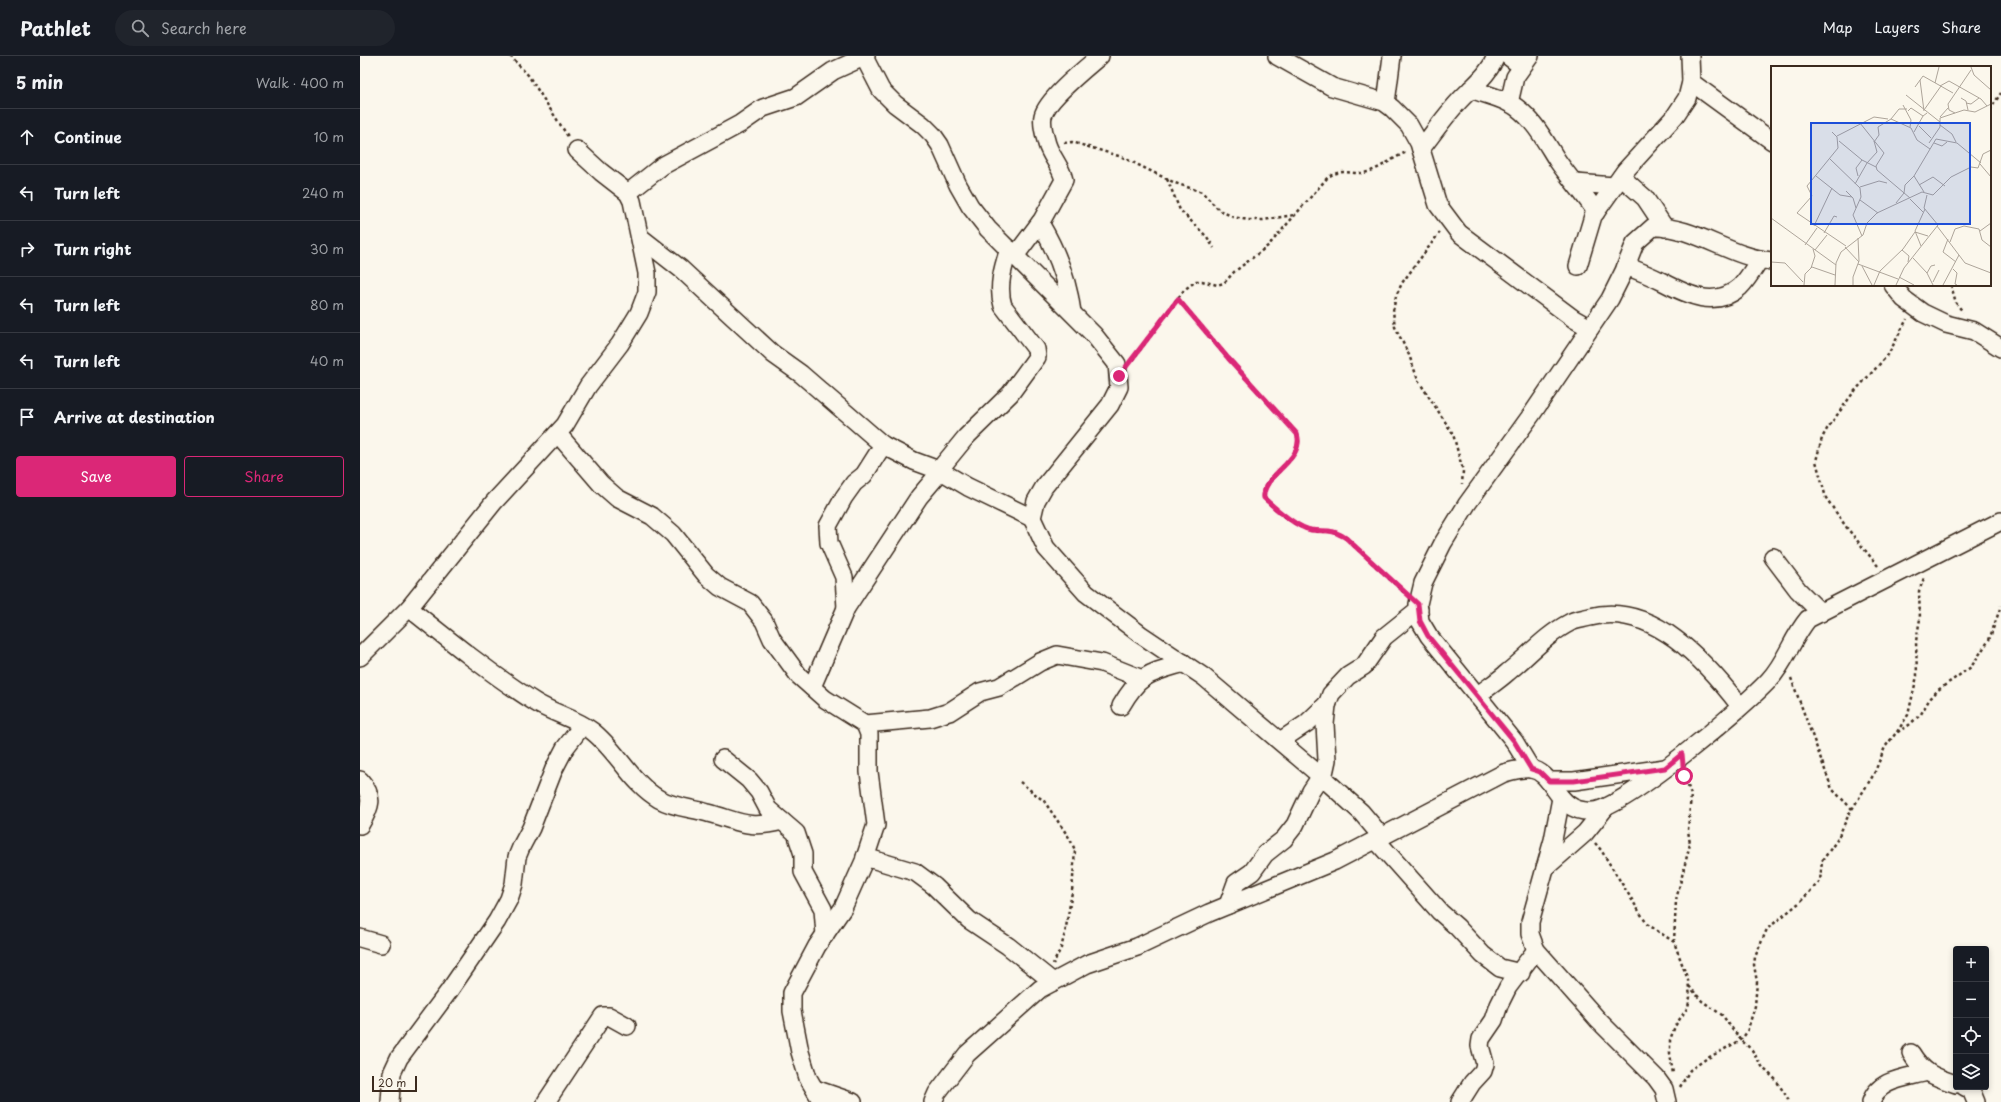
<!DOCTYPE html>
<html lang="en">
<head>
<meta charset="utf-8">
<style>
	:root { --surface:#171b24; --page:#20242c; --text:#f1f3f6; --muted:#9ea1a6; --line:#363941; --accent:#db2777 }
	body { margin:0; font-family:"Playpen Sans",sans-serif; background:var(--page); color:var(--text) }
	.controls { position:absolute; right:12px; bottom:12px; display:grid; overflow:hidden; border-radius:4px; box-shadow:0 2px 6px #0003 }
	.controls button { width:36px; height:36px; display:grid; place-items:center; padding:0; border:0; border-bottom:1px solid var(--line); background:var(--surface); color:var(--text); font:20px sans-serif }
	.scale { position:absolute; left:12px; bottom:10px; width:45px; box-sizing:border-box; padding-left:4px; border:2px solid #3b2a1e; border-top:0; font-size:11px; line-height:14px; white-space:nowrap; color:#3b2a1e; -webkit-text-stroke:3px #fbf7ec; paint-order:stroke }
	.stop { position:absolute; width:12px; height:12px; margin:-9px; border:3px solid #db2777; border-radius:50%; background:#fff }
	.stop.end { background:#db2777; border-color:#fff; box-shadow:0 1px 4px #0008 }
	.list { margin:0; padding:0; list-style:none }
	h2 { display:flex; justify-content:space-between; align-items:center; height:52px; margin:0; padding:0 16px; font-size:17px }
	h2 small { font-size:13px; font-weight:400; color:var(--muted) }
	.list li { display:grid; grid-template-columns:26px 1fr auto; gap:12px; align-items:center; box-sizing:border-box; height:56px; padding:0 16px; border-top:1px solid var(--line) }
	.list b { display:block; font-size:15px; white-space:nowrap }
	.list em { font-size:13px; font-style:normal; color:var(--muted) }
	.actions { display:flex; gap:8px; padding:12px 16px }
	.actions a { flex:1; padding:9px 0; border:1px solid var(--accent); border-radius:4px; text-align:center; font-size:14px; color:var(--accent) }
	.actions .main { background:var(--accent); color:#fff }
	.icon { flex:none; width:22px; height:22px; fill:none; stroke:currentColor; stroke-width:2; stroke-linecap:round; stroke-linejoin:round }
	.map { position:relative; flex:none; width:1641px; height:1046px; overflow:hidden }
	header { display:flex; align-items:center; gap:24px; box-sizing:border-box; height:56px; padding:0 20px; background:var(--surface); border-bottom:1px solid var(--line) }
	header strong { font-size:19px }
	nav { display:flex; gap:22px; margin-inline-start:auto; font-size:14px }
	.search { width:280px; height:36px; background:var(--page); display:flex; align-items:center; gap:10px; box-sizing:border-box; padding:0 14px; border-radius:22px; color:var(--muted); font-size:15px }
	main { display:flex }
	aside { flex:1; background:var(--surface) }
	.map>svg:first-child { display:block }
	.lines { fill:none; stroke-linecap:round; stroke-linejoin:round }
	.street-casing { stroke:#3b2a1e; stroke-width:20 }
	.path { stroke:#3b2a1e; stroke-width:2.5; stroke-dasharray:3 3; stroke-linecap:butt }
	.street { stroke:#fbf7ec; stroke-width:17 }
	.route { stroke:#db2777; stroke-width:5 }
	.inset-road { fill:none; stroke:#aea59a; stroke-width:1 }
	.view { fill:#1d4ed8; fill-opacity:0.15; stroke:#1d4ed8; stroke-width:2 }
	.inset-edge { fill:none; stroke:#3b2a1e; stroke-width:2 }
</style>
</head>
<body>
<header>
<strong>Pathlet</strong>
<div class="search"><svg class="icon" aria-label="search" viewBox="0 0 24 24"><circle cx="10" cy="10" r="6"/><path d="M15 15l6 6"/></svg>Search here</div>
<nav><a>Map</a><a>Layers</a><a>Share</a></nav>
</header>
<main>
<aside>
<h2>5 min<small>Walk · 400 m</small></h2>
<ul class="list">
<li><svg class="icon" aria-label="ahead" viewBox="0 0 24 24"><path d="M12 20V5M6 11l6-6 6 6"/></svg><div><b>Continue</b></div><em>10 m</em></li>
<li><svg class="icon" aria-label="left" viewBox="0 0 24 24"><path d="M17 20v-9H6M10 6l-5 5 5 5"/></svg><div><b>Turn left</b></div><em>240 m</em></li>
<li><svg class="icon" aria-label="right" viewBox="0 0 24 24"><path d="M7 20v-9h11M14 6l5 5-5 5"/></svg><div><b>Turn right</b></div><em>30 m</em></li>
<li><svg class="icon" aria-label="left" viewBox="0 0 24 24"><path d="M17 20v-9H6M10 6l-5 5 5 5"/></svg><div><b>Turn left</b></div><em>80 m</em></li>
<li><svg class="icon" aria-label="left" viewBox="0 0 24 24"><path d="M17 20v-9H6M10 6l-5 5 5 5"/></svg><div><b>Turn left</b></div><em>40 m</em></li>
<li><svg class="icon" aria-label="arrive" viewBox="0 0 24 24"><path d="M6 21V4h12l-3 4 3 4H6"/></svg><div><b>Arrive at destination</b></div></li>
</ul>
<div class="actions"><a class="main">Save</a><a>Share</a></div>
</aside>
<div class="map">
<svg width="1641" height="1046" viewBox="0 0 1641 1046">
	<rect width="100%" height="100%" fill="#fbf7ec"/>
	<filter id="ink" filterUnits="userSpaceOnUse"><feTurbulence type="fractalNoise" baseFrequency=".025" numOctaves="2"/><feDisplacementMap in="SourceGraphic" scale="8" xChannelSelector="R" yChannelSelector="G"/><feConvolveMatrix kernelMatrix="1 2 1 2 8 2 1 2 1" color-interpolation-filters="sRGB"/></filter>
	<g filter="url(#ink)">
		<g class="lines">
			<defs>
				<g id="street">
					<path d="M917,0l55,31 52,15 8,6 17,17 10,18 19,62 21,28 115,86 16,9"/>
					<path d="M1148,0l13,10"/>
					<path d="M504,1l17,33 14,14 28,21 10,10 7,10 18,40 12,21 18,23 106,106 23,29 2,23 -9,18 -66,82 -8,14 -4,17 14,30 40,45 54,41 64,43 119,101 38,34 21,25"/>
					<path d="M1331,26l81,59"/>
					<path d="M1111,33c15,6 33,9 45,18 19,14 29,34 41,53 12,18 27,33 39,52"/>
					<path d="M1026,47l6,-47"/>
					<path d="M1149,47l6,-26 15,-21"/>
					<path d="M1061,93c14,-18 28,-39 45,-55 12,-12 24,-22 30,-38"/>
					<path d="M1261,121l24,21 20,30"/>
					<path d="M1216,127l38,3"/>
					<path d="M268,137l34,-27 78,-42 23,-16 33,-11 37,-26 33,-15"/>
					<path d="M680,167c16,27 28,58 32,89"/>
					<path d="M280,181l41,32 92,85 28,20 82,71 31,16 27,10 27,16 64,31"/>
					<path d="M655,200l27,-36 22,-40c-3,-14 -13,-23 -17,-36 -2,-7 -6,-20 -4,-28 4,-17 43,-48 57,-60"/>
					<path d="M1218,210l15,-50 32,-45 50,-55 12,-18 4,-16 -1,-26"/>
					<path d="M1266,210c13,5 25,10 37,16 25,13 52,27 77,5 8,-8 14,-19 20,-28"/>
					<path d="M1533,229l11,14 19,14 23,11 28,7 27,17"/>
					<path d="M198,378l43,50 16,14 35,18 21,18 33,41 14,12 30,16 14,18 8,18 27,37 26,23 40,25 4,10v38l7,53 -12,36 -21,47 -26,38 -25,47v18l8,41 8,26 14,24"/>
					<path d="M579,414l27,-33 44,-43 27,-37 -1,-8 -33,-43c-6,-19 0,-39 6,-57"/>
					<path d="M1413,501l25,33 23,23"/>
					<path d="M49,552c41,33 82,66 126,94 17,11 40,16 57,29 25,19 39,52 67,68 16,9 33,9 49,14 31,8 39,17 74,8"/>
					<path d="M486,552l-2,-31 -15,-34 -1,-17 16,-29 10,-14 10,-8 19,-30"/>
					<path d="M0,601l49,-49 85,-106 71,-77 23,-39 32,-42 19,-31 8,-21v-19l-15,-72 -4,-8 -27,-21 -24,-22"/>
					<path d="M452,631l34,-79 73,-111 22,-26"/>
					<path d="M1117,640c10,-8 21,-15 31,-24 20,-16 38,-37 61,-49 6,-4 14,-4 21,-6 62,-16 116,45 150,89"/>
					<path d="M761,650c19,-33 29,-33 63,-43"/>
					<path d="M505,668l65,-6 19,-6 31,-20 19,-5 41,-25 17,-7 45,8 40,16"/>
					<path d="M920,685l27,-18 21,-20"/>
					<path d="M363,703l26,21 10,12 9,17 28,24 7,21v18l20,37 2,26"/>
					<path d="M1171,713l-17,-28 -85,-105 -9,-15 -2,-17 5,-21 20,-40 24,-39 65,-90 78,-115 14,-28 11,-28 18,-16c40,-2 78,31 119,34"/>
					<path d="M963,722l4,-18 -2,-36 2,-19 4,-11 17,-18 16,-10 20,-29 35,-28"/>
					<path d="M0,724c15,17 11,27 0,45"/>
					<path d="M1189,725h25l91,-13"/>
					<path d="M1201,742l-8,42 -23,82v12l6,16 63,71 57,57 8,11 3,13"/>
					<path d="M1016,784l64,72 17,15 26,28 17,13 21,5"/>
					<path d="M505,801l50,15 19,14 35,34 39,26 45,36"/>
					<path d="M1185,812l40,-35 21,-26"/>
					<path d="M868,849l8,-22 16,-11 13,-18 19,-15 11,-14 16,-34 10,-15"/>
					<path d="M0,882l21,6"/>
					<path d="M1551,997c12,20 23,24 45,31"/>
					<path d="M1605,1031l6,3 5,12"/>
					<path d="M455,1033l38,13"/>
					<path d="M30,1046l2,-29 7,-15 50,-67 48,-70 12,-22 5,-15 3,-27 5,-12 9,-17 23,-59 11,-21 17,-22"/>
					<path d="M186,1046l57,-86h6l18,10"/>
					<path d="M573,1046l4,-9 30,-39 73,-65 47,-25 50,-17 72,-34 126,-52 169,-88c8,-2 18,-5 27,-4 25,4 24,45 62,42 32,-3 151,-104 176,-131 17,-18 23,-42 39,-61l193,-98"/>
					<path d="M1100,1046l12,-19 11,-12 2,-7 -5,-18 1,-7 13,-19 5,-15 9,-18 28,-37"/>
					<path d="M1511,1046c7,-23 35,-24 56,-30"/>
				</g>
			</defs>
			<use href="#street" class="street-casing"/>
			<g class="path">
				<path d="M150,0l18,19 41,63"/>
				<path d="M1630,54l11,-17"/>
				<path d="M704,87l8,-1 50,15 53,26 27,9 17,18 14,7 15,3h15l31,-5"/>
				<path d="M807,123l13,31 27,27 7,11"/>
				<path d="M1080,176l-38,51 -6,13 -3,15 2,16 14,28 9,25 35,54 10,37 -1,13"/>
				<path d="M1591,229l5,18 7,9"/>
				<path d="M818,243l50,59 69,76c9,27 -36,40 -33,64 12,11 31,29 47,32 17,3 19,-2 35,8l59,55"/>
				<path d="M772,304l52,-70 12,-9h6l15,4 7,-2 10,-11 35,-27 59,-68c17,-10 24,-1 40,-5 13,-4 26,-15 39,-20"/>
				<path d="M1518,510l-31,-38 -21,-30 -10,-37 6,-23 5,-9 26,-36 35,-38 19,-36"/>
				<path d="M1431,622l41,111 20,20"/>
				<path d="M1537,676l11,-17 9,-39 -1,-35 4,-22 -1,-28 5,-13"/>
				<path d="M660,726l24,19 26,38 5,11 -3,42 -7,41 -4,15 -8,16"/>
				<path d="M1235,787l6,7 46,74 27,18 14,38 2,17 -2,10 -13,19 -5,14v14l3,20"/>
				<path d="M1314,886l2,-42 14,-56 -2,-14 3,-35 -7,-21"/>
				<path d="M1329,930l13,15 20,14 19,25 11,10 11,18 13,12 14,22"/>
				<path d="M1320,1031l10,-17 16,-11 35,-19 6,-8 8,-26 2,-24 -3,-17 1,-8 12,-28 32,-26 21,-22 2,-20 15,-21 12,-26 25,-40 11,-27 11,-14 13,-8 12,-11 8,-14 9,-10 33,-23 18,-27 12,-34"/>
			</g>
			<use href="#street" class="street"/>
		</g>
	</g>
	<g class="lines" filter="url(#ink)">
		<path class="route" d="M759,320l59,-77 50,59 69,76c9,26 -36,41 -33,64 11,10 33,30 47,32 17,2 19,-2 35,8l72,66 2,17 8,15 86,105 17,28 9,3 9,9h25l91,-13 17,-14 2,22"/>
	</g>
	<g transform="translate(1411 10)">
		<rect width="220" height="220" fill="#fbf7ec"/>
		<path class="inset-road" d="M200,1l3,8 17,15M149,14l4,31M164,17l4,-16M169,20l9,-5 32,18 6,7M144,21l8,-11 30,17M135,29l34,27M190,32l5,3 2,9M195,37l5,1 8,-6M132,39l8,15 -1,7M153,44l17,-24M137,45l3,-3 12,8 4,-3M184,47l-6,-3 -1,-6 23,-34M169,51l8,-9M120,53l8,-10h8M89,57l24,30 -8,13 1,4 33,28M169,59l12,9 4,8M148,60l12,12M61,66l5,5 1,11 -31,38 5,10 -15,17 49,33M143,66l9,-16M66,70l37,-19 14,2M68,75l23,19 14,7M103,76l5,-7 -1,-8 13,-8 20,9 6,12 13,9M158,77l11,-16v-9l24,-8 11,2 16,-8M163,77l8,3 5,-4M59,93l30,29 1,9 -8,18 9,21M96,97l10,-11 -3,-11M209,98l11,13M45,110l24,19 12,2M87,110l-2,-8 6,-8M84,118l12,-21M148,119l14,-8 12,9M89,121l19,-6 8,2M75,125l7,7 3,10M153,126l-10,-16 22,-37 21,4 24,20M133,127l1,-8 9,-9M139,133l13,13M89,134l18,13M125,137l8,-10M0,152l65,47M43,160l18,-38M166,160l28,37 26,10M209,165l11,-8M144,166l13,4M53,167l10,-17 3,1M177,173l-5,13 13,10M179,176l5,-13 9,-3 15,3 3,11 9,7M34,179l12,-17M150,180l-6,-15 10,-22M74,181l14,15M44,184l12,-15M131,184l7,6 -1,6M142,192l14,15M0,196l14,1 18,19M87,198l40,15M91,200l10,19M40,202l4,-12 -2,-7M182,203l4,4 -2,11 2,1M109,205l23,-22 12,-17M128,211l15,8M162,216l6,-12M33,219l1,-11 7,-7 23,8M64,219l1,-22 5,-11 22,-17 4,-12 10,-10 45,-21 11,3 18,-18 20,-10 7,1 5,-14 8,-4M82,219v-8l6,-16 -1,-23M103,219l6,-14M125,219l8,-17 34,-43 -14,-17 3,-13M162,219l-6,-12 4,-7 4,-1M172,219l16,-30"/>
		<path class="view" d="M40,57h159v101h-159z"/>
		<rect width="220" height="220" class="inset-edge"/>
	</g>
</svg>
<div class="controls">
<button>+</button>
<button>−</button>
<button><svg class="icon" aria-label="locate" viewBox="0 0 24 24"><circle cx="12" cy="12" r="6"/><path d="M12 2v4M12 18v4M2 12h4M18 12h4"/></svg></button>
<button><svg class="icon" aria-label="layers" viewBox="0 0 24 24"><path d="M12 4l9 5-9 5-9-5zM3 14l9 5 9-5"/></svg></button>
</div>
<div class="scale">20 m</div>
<div class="stop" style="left:1324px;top:720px"></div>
<div class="stop end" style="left:759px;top:320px"></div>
</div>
</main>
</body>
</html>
